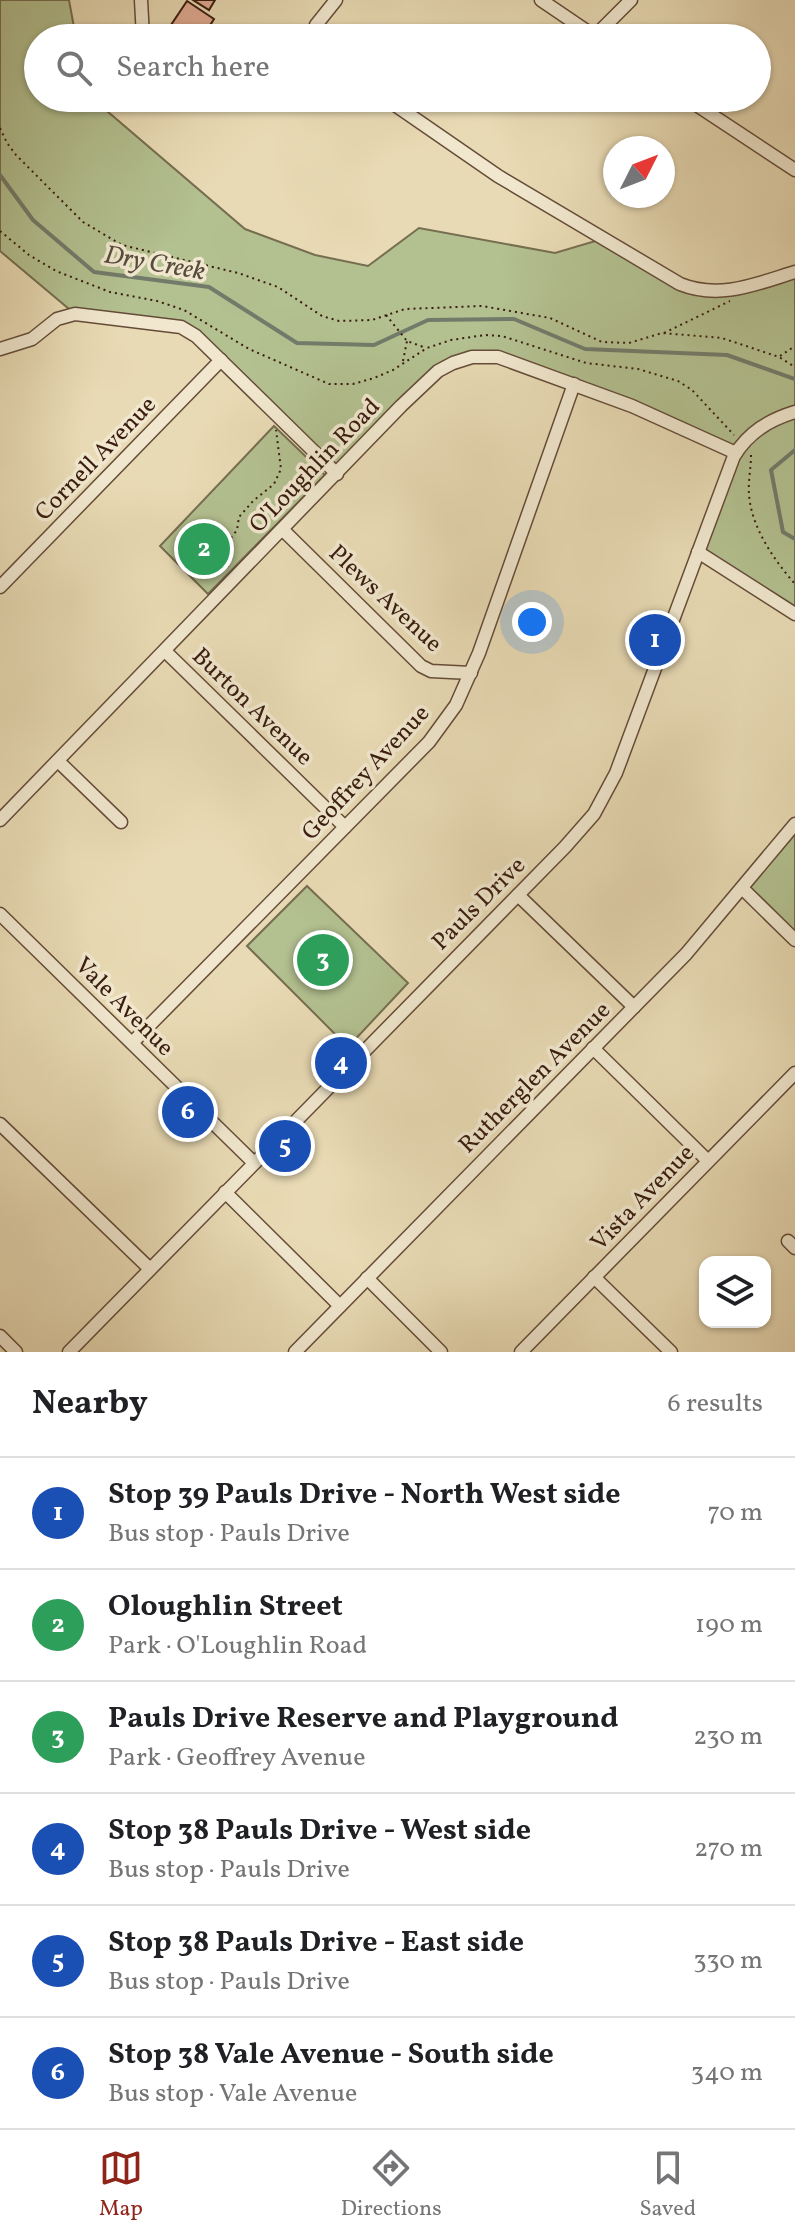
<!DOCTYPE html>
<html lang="en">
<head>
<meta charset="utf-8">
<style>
	:root { --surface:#fff; --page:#f2f2f2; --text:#202124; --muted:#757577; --line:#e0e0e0; --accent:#8f2418 }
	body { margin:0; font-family:Vollkorn,serif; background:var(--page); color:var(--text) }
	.controls { position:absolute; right:24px; bottom:24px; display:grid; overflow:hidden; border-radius:16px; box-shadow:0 2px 6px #0004 }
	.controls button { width:72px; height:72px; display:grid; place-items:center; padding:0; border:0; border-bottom:2px solid var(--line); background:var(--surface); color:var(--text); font:40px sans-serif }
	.compass { position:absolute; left:603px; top:136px; width:72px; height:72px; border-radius:50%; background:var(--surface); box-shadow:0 2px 6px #0004; rotate:48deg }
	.you { position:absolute; left:532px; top:622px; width:28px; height:28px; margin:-20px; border:6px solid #fff; border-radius:50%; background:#1a73e8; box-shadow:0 0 0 12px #1a73e833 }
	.badge { display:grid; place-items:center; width:52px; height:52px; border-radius:50%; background:var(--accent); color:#fff; font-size:26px; font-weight:700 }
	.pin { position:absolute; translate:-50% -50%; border:4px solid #fff; box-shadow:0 2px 8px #0006 }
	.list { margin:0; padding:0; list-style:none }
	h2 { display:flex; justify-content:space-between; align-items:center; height:104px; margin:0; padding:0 32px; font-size:34px }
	h2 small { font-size:26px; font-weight:400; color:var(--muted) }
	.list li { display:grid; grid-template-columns:52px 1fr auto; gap:24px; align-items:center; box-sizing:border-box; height:112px; padding:0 32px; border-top:2px solid var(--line) }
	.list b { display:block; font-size:30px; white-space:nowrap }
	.list p { margin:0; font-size:26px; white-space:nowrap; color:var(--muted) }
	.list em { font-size:26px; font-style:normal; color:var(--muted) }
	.icon { flex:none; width:44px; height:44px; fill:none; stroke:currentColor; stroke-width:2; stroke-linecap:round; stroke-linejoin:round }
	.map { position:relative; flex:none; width:795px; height:1352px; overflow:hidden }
	.search { position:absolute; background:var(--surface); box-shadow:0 2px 6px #0004; left:24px; right:24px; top:24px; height:88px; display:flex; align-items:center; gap:20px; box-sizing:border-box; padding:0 28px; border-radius:44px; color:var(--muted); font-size:30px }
	.sheet { height:776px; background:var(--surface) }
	nav { display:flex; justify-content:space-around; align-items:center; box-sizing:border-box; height:112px; border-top:2px solid var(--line); background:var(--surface); font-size:22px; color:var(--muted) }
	nav a { display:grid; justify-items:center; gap:4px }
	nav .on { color:var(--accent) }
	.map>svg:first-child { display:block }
	.green { fill:#b3c090; stroke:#766e50; stroke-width:2 }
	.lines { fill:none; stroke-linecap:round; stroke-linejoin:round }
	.stream { stroke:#727b6a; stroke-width:4 }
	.building { fill:#e1ab94; stroke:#391c0f; stroke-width:2 }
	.minor-casing { stroke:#654c38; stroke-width:15 }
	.path { stroke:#391c0f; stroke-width:2; stroke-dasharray:2 4; stroke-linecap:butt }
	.minor { stroke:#f0e7ce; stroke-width:12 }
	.labels { text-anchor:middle; stroke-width:7; stroke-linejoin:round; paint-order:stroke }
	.street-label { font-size:24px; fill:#391c0f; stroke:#f0e7ce }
	.water-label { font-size:26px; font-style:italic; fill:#564c3d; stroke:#f0e7ce }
</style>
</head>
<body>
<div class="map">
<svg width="795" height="1352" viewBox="0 0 795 1352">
	<rect width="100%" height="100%" fill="#e8dab4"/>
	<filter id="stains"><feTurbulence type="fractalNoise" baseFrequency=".0025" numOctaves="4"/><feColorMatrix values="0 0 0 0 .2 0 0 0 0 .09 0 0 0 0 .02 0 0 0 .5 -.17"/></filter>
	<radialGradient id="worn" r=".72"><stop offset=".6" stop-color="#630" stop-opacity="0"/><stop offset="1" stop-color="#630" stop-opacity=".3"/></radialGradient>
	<g class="green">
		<path d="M0,0h69l7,38h-38v60h61l8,13 138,118 70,26 53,11 51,-38 136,25 47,-14 78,45 36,8 79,-20v347l-97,-67 40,-103 -240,-92 -54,10 -107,107 -146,-142 -116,-18 -75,-63z"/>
		<path d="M274,426l51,49 -117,119 -48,-48z"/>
		<path d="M795,824v116l-53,-52z"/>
		<path d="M307,886l101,97 -60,64 -101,-101z"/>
	</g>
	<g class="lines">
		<g class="stream">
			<path d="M0,175l33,45 61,52 115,15 88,56 77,2 54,-25 86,-1 71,30 142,6 68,24"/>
			<path d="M795,450l-24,20 12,62 12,7"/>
		</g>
	</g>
	<g class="building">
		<path d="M193,0h22l-6,10z"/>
		<path d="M187,1l27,18 -12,19h-12l-19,-13z"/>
	</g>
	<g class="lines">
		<defs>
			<g id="minor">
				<path d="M141,0l2,37"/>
				<path d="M541,0l56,38"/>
				<path d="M595,36l36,-36"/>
				<path d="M312,38l4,-13 20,-25"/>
				<path d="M385,98l113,78 182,108c40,16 76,0 115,-12"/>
				<path d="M686,98l109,72"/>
				<path d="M0,349l32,-10 25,-20 18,-5 106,13 15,9 141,138"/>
				<path d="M283,530l138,136 10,5 40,2"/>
				<path d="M698,552l97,62"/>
				<path d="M0,587l221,-227"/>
				<path d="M165,651l180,176"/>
				<path d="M58,761l63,61"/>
				<path d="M0,820l401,-414 37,-35 15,-8 19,-6h26l134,49 104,47"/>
				<path d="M742,888l53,52"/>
				<path d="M518,895l116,112"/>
				<path d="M0,914l254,249"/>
				<path d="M132,1043l297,-301 27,-37 23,-52 95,-269"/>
				<path d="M593,1048l114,112"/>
				<path d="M0,1124l150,145"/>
				<path d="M225,1192l115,114"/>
				<path d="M788,1241l7,7"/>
				<path d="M594,1277l77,75"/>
				<path d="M367,1278l74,74"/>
				<path d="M0,1336l16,16"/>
				<path d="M69,1352l496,-505 29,-33 22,-41 118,-317c15,-24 35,-36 61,-44"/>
				<path d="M295,1352l391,-398 109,-130"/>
				<path d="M521,1352l274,-279"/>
			</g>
		</defs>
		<use href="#minor" class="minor-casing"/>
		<g class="path">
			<path d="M0,128l7,15 9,12 67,67 39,23 116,28 40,14 44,29 17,5 33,-1 33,-11 77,-3 68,12 52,24 27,1 33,-10 60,5 57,19 16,10"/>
			<path d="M0,231l29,24 27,16 54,21 47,9 27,9 65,39 80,35h24l21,-6 19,-8 34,-22 24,-8 34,-5 17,1 84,27 52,6 40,12 14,9 42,45"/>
			<path d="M386,315l21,26 19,7"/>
			<path d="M664,333l66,-32"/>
			<path d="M780,356l15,-10"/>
			<path d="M403,361l4,-20"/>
			<path d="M751,455c0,13 -3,26 -2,39 2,33 25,66 46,90"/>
			<path d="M219,550l6,17"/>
			<path d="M228,567v-25l9,-12 2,-13 14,-16 21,-17 7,-15 -5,-39"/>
		</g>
		<use href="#minor" class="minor"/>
	</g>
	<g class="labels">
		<g class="street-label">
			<text transform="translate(95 458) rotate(-46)" y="8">Cornell Avenue</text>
			<text transform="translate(314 465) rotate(-46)" y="8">O'Loughlin Road</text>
			<text transform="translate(386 598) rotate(43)" y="8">Plews Avenue</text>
			<text transform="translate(253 706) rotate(44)" y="8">Burton Avenue</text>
			<text transform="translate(365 772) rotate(-47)" y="8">Geoffrey Avenue</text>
			<text transform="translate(478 903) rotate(-45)" y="8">Pauls Drive</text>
			<text transform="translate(125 1006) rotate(45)" y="8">Vale Avenue</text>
			<text transform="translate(534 1077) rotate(-45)" y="8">Rutherglen Avenue</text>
			<text transform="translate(642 1197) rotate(-46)" y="8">Vista Avenue</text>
		</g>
		<g class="water-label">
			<text transform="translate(155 262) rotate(10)" y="9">Dry Creek</text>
		</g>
	</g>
	<rect width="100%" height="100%" filter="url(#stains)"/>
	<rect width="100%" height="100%" fill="url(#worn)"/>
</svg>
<div class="controls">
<button><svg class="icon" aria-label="layers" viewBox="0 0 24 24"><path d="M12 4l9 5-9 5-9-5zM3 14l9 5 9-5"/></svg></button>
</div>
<svg class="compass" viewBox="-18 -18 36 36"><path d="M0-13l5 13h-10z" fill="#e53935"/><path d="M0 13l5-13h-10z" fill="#757577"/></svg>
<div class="you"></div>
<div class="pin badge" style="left:655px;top:640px;background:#1a4fb4">1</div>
<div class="pin badge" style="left:204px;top:549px;background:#2e9e5b">2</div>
<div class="pin badge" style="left:323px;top:960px;background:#2e9e5b">3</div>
<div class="pin badge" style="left:341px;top:1063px;background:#1a4fb4">4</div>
<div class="pin badge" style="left:285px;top:1146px;background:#1a4fb4">5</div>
<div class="pin badge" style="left:188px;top:1112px;background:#1a4fb4">6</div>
<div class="search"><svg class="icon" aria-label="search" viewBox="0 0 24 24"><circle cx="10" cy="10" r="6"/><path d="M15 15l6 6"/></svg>Search here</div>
</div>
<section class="sheet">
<h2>Nearby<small>6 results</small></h2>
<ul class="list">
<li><span class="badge" style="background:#1a4fb4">1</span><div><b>Stop 39 Pauls Drive - North West side</b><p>Bus stop · Pauls Drive</p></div><em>70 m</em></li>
<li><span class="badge" style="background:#2e9e5b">2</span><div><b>Oloughlin Street</b><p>Park · O'Loughlin Road</p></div><em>190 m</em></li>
<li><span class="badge" style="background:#2e9e5b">3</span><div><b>Pauls Drive Reserve and Playground</b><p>Park · Geoffrey Avenue</p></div><em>230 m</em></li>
<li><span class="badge" style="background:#1a4fb4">4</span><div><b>Stop 38 Pauls Drive - West side</b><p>Bus stop · Pauls Drive</p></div><em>270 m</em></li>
<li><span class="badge" style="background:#1a4fb4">5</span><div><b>Stop 38 Pauls Drive - East side</b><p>Bus stop · Pauls Drive</p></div><em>330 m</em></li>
<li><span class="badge" style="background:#1a4fb4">6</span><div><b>Stop 38 Vale Avenue - South side</b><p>Bus stop · Vale Avenue</p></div><em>340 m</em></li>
</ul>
</section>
<nav>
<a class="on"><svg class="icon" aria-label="map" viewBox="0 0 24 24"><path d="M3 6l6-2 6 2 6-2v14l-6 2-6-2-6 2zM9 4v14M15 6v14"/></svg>Map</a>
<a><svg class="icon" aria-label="directions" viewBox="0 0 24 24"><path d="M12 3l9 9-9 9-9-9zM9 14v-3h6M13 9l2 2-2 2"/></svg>Directions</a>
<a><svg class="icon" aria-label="saved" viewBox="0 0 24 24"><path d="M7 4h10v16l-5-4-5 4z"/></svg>Saved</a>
</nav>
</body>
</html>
